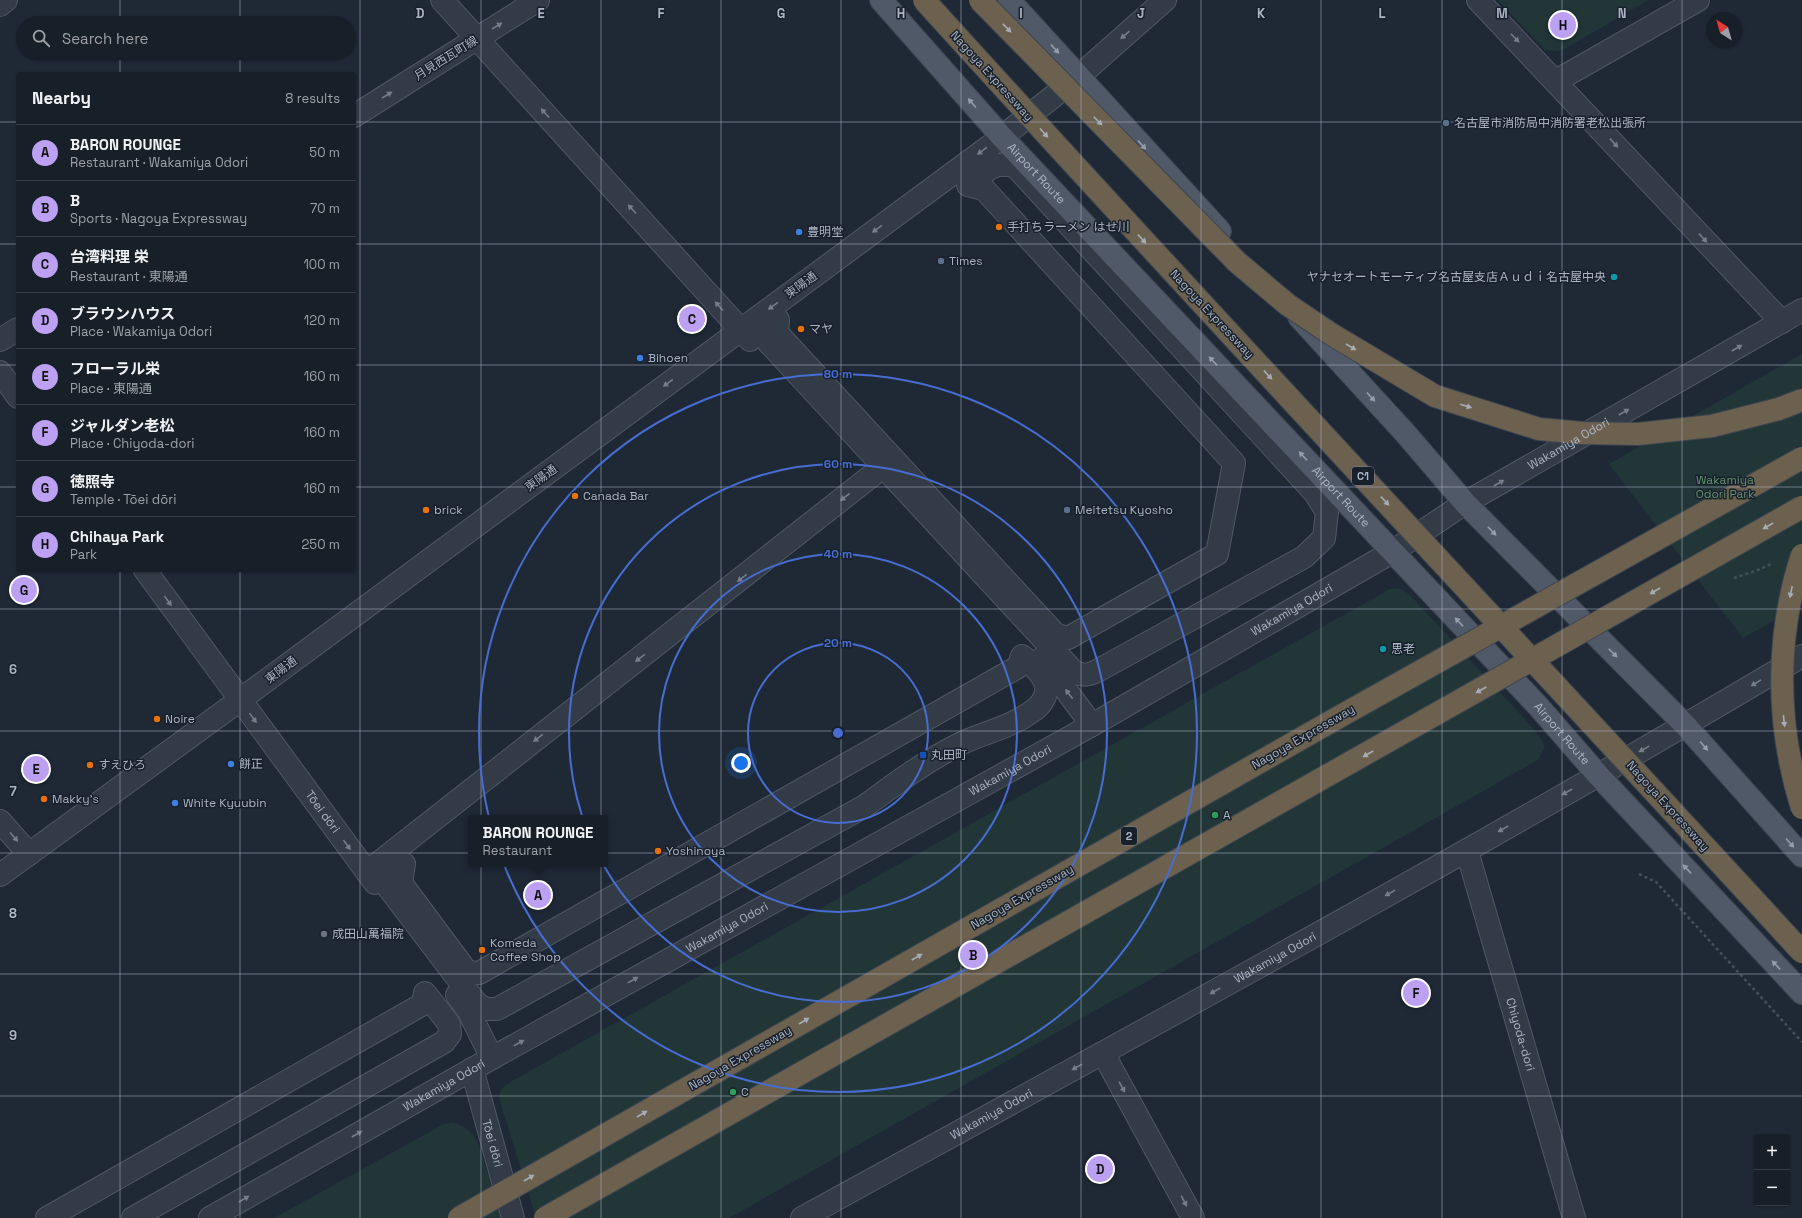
<!DOCTYPE html>
<html lang="en">
<head>
<meta charset="utf-8">
<style>
	:root { --surface:#171f28; --page:#242c34; --text:#f1f3f6; --muted:#9ea2a8; --line:#363d45; --accent:#bca0f2 }
	body { margin:0; font-family:"Space Grotesk","Noto Sans JP",sans-serif; background:var(--page); color:var(--text) }
	.controls { position:absolute; right:12px; bottom:12px; display:grid; overflow:hidden; border-radius:4px; box-shadow:0 1px 3px #0004 }
	.controls button { width:36px; height:36px; display:grid; place-items:center; padding:0; border:0; border-bottom:1px solid var(--line); background:var(--surface); color:var(--text); font:20px sans-serif }
	.compass { position:absolute; left:1706px; top:12px; width:36px; height:36px; border-radius:50%; background:var(--surface); box-shadow:0 1px 3px #0004; rotate:323deg }
	.you { position:absolute; left:741px; top:763px; width:14px; height:14px; margin:-10px; border:3px solid #fff; border-radius:50%; background:#1a73e8; box-shadow:0 0 0 6px #1a73e833 }
	.badge { display:grid; place-items:center; width:26px; height:26px; border-radius:50%; background:var(--accent); color:#111; font-size:13px; font-weight:700 }
	.pin { position:absolute; translate:-50% -50%; border:2px solid #fff; box-shadow:0 1px 4px #0006 }
	.popup { position:absolute; left:468px; top:815px; width:140px; height:52px; box-sizing:border-box; display:grid; place-content:center; border-radius:4px; background:var(--surface); filter:drop-shadow(0 1px 3px #0005); font-size:13px; white-space:nowrap; color:var(--muted) }
	.popup b { font-size:15px; color:var(--text) }
	.popup::after { content:''; position:absolute; left:50%; top:100%; margin-left:-8px; border:8px solid transparent; border-top-color:var(--surface) }
	.list { margin:0; padding:0; list-style:none }
	h2 { display:flex; justify-content:space-between; align-items:center; height:52px; margin:0; padding:0 16px; font-size:17px }
	h2 small { font-size:13px; font-weight:400; color:var(--muted) }
	.list li { display:grid; grid-template-columns:26px 1fr auto; gap:12px; align-items:center; box-sizing:border-box; height:56px; padding:0 16px; border-top:1px solid var(--line) }
	.list b { display:block; font-size:15px; white-space:nowrap }
	.list p { margin:0; font-size:13px; white-space:nowrap; color:var(--muted) }
	.list em { font-size:13px; font-style:normal; color:var(--muted) }
	.icon { flex:none; width:22px; height:22px; fill:none; stroke:currentColor; stroke-width:2; stroke-linecap:round; stroke-linejoin:round }
	.map { position:relative; flex:none; width:1802px; height:1218px; overflow:hidden }
	.search { position:absolute; background:var(--surface); box-shadow:0 1px 3px #0004; left:16px; top:16px; width:340px; height:44px; display:flex; align-items:center; gap:10px; box-sizing:border-box; padding:0 14px; border-radius:22px; color:var(--muted); font-size:15px }
	.panel { position:absolute; background:var(--surface); box-shadow:0 1px 3px #0004; left:16px; top:72px; width:340px; height:500px; border-radius:4px }
	.map>svg:first-child { display:block }
	.green { fill:#223638 }
	.lines { fill:none; stroke-linecap:round; stroke-linejoin:round }
	.minor-casing { stroke:#505865; stroke-width:24 }
	.major-casing { stroke:#3c4450; stroke-width:24 }
	.path { stroke:#405356; stroke-width:2.5; stroke-dasharray:3 3; stroke-linecap:butt }
	.minor { stroke:#323b46; stroke-width:22 }
	.major { stroke:#505967; stroke-width:22 }
	.highway-bridge-casing { stroke:#3d4551; stroke-width:24; stroke-linecap:butt }
	.highway-bridge { stroke:#6c614f; stroke-width:22 }
	.oneway { fill:#757e8b }
	.oneway2 { fill:#a6adb8 }
	.oneway3 { fill:#959ead }
	.grid { fill:none; stroke:#acb5c4; stroke-width:1; stroke-opacity:0.55 }
	.ring { fill:none; stroke:#486dd2; stroke-width:2 }
	.service-dot { fill:#5c6f8a; stroke:#18202b; stroke-width:1.5 }
	.food-dot { fill:#e8710a; stroke:#18202b; stroke-width:1.5 }
	.shop-dot { fill:#3f7fe0; stroke:#18202b; stroke-width:1.5 }
	.culture-dot { fill:#0f9aa8; stroke:#18202b; stroke-width:1.5 }
	.transit-dot { fill:#1a4fb4; stroke:#18202b; stroke-width:1.5 }
	.leisure-dot { fill:#2e9e5b; stroke:#18202b; stroke-width:1.5 }
	.worship-dot { fill:#6b7280; stroke:#18202b; stroke-width:1.5 }
	.labels { text-anchor:middle; stroke-width:3; stroke-linejoin:round; paint-order:stroke }
	.shield { fill:#18202b; stroke:#808896; stroke-width:1 }
	.shield-label { font-size:11px; font-weight:bold; fill:#acb5c4 }
	.street-label { font-size:12px; fill:#acb5c4; stroke:#18202b }
	.poi-label { font-size:12px; fill:#acb5c4; stroke:#18202b; text-anchor:start }
	.park-label { font-size:12px; fill:#649370; stroke:#18202b }
	.grid-label { font-size:13px; text-anchor:middle; font-weight:bold; fill:#acb5c4; stroke:#18202b; stroke-width:3; stroke-linejoin:round; paint-order:stroke }
	.centre { fill:#486dd2; stroke:#18202b; stroke-width:2 }
	.ring-label { font-size:12px; text-anchor:middle; font-weight:bold; fill:#486dd2; stroke:#18202b; stroke-width:3; stroke-linejoin:round; paint-order:stroke }
</style>
</head>
<body>
<div class="map">
<svg width="1802" height="1218" viewBox="0 0 1802 1218">
	<rect width="100%" height="100%" fill="#1f2936"/>
	<g class="green">
		<path d="M1498,0h150l-87,51 -16,-1z"/>
		<path d="M1802,354v251l-59,33 -134,-174z"/>
		<path d="M1399,588l10,6 113,122 20,24 3,7 -7,13 -809,458h-193l-36,-117c-2,-11 3,-14 12,-20l878,-492z"/>
		<path d="M453,1122c13,4 21,12 26,24l22,72h-227l170,-94z"/>
	</g>
	<g class="lines">
		<defs>
			<g id="minor">
				<path d="M442,0l308,340"/>
				<path d="M1478,0l304,322"/>
				<path d="M0,5l6,-5"/>
				<path d="M1556,81l142,-81"/>
				<path d="M354,116l184,-116"/>
				<path d="M998,165h12l6,2 299,326 12,19 -3,26 -20,19 -207,114c-10,5 -16,5 -25,-1l-303,-327c-6,-13 -1,-16 9,-23l-1,13 279,302 12,3 149,-84 17,-91 -250,-274 -16,-4 22,-17z"/>
				<path d="M0,340l18,-11"/>
				<path d="M0,372l18,25"/>
				<path id="s1" d="M145,570l230,313"/>
				<path d="M1022,656c9,8 25,20 24,34 0,8 -6,16 -12,20 -24,18 -46,21 -72,33 -35,17 -66,40 -97,63l-368,203h-11l-9,-5 -89,-117 1,-9 15,-14 -3,19 66,89 12,1 539,-306z"/>
				<path d="M1041,659l13,15 38,51"/>
				<path d="M0,821l29,33"/>
				<path id="s2" d="M1467,851l107,367"/>
				<path d="M367,872l508,-399"/>
				<path d="M0,875l240,-175 762,-563 77,-61 86,-76"/>
				<path d="M457,995l11,15 24,48"/>
				<path d="M1103,1053l90,165"/>
				<path id="s3" d="M472,1069l41,149"/>
				<path d="M47,1218l376,-214 2,-11 24,31 1,10 -6,8 -311,176"/>
				<path id="s4" d="M210,1218l282,-160 600,-333 300,-173 73,-49 337,-193"/>
				<path id="s5" d="M802,1218c335,-184 671,-366 1000,-562"/>
			</g>
			<g id="major">
				<path id="s6" d="M881,0l121,137 536,569 60,69 204,218"/>
				<path d="M1009,0l211,231"/>
				<path d="M1299,317l107,117 59,69 221,223 116,130"/>
			</g>
		</defs>
		<use href="#minor" class="minor-casing"/>
		<use href="#major" class="major-casing"/>
		<g class="path">
			<path d="M1734,578l24,-8 13,-6"/>
			<path d="M1639,874l17,8 146,160"/>
		</g>
		<use href="#minor" class="minor"/>
		<use href="#major" class="major"/>
		<defs>
			<g id="highway-bridge">
				<path d="M924,0c290,320 586,634 878,952"/>
				<path d="M980,0l257,262 51,43 43,29 104,62 104,33 43,4 56,1 74,-8 67,-17 23,-9"/>
				<path d="M1802,555c-27,83 -26,170 0,253"/>
				<path d="M459,1218l887,-505 456,-255"/>
				<path d="M545,1218l1257,-711"/>
			</g>
		</defs>
		<use href="#highway-bridge" class="highway-bridge-casing"/>
		<use href="#highway-bridge" class="highway-bridge"/>
	</g>
	<defs><path id="oneway-solid" d="M-6-.8H1V-3.2L6.5 0L1 3.2V.8H-6Z"/></defs>
	<g class="oneway">
		<use href="#oneway-solid" transform="translate(497 26) rotate(-32)"/>
		<use href="#oneway-solid" transform="translate(1125 35) rotate(139)"/>
		<use href="#oneway-solid" transform="translate(1515 38) rotate(46)"/>
		<use href="#oneway-solid" transform="translate(387 95) rotate(-32)"/>
		<use href="#oneway-solid" transform="translate(545 113) rotate(-132)"/>
		<use href="#oneway-solid" transform="translate(1614 143) rotate(47)"/>
		<use href="#oneway-solid" transform="translate(982 151) rotate(144)"/>
		<use href="#oneway-solid" transform="translate(632 209) rotate(-132)"/>
		<use href="#oneway-solid" transform="translate(877 229) rotate(144)"/>
		<use href="#oneway-solid" transform="translate(1703 238) rotate(47)"/>
		<use href="#oneway-solid" transform="translate(719 306) rotate(-132)"/>
		<use href="#oneway-solid" transform="translate(773 306) rotate(144)"/>
		<use href="#oneway-solid" transform="translate(1737 348) rotate(-30)"/>
		<use href="#oneway-solid" transform="translate(668 383) rotate(144)"/>
		<use href="#oneway-solid" transform="translate(1624 412) rotate(-30)"/>
		<use href="#oneway-solid" transform="translate(1499 483) rotate(-30)"/>
		<use href="#oneway-solid" transform="translate(845 497) rotate(142)"/>
		<use href="#oneway-solid" transform="translate(742 578) rotate(142)"/>
		<use href="#oneway-solid" transform="translate(168 601) rotate(54)"/>
		<use href="#oneway-solid" transform="translate(640 658) rotate(142)"/>
		<use href="#oneway-solid" transform="translate(1756 683) rotate(149)"/>
		<use href="#oneway-solid" transform="translate(1069 694) rotate(-127)"/>
		<use href="#oneway-solid" transform="translate(253 718) rotate(54)"/>
		<use href="#oneway-solid" transform="translate(538 738) rotate(142)"/>
		<use href="#oneway-solid" transform="translate(1644 749) rotate(151)"/>
		<use href="#oneway-solid" transform="translate(1567 792) rotate(150)"/>
		<use href="#oneway-solid" transform="translate(1503 829) rotate(150)"/>
		<use href="#oneway-solid" transform="translate(14 837) rotate(49)"/>
		<use href="#oneway-solid" transform="translate(347 845) rotate(54)"/>
		<use href="#oneway-solid" transform="translate(1390 893) rotate(151)"/>
		<use href="#oneway-solid" transform="translate(633 980) rotate(-29)"/>
		<use href="#oneway-solid" transform="translate(1215 991) rotate(151)"/>
		<use href="#oneway-solid" transform="translate(519 1043) rotate(-29)"/>
		<use href="#oneway-solid" transform="translate(1077 1067) rotate(151)"/>
		<use href="#oneway-solid" transform="translate(1122 1087) rotate(61)"/>
		<use href="#oneway-solid" transform="translate(357 1134) rotate(-30)"/>
		<use href="#oneway-solid" transform="translate(244 1199) rotate(-30)"/>
		<use href="#oneway-solid" transform="translate(1184 1201) rotate(62)"/>
	</g>
	<g class="oneway2">
		<use href="#oneway-solid" transform="translate(1007 28) rotate(46)"/>
		<use href="#oneway-solid" transform="translate(1098 121) rotate(45)"/>
		<use href="#oneway-solid" transform="translate(1044 133) rotate(48)"/>
		<use href="#oneway-solid" transform="translate(1142 239) rotate(47)"/>
		<use href="#oneway-solid" transform="translate(1351 347) rotate(31)"/>
		<use href="#oneway-solid" transform="translate(1268 375) rotate(47)"/>
		<use href="#oneway-solid" transform="translate(1466 406) rotate(18)"/>
		<use href="#oneway-solid" transform="translate(1385 501) rotate(47)"/>
		<use href="#oneway-solid" transform="translate(1768 526) rotate(150)"/>
		<use href="#oneway-solid" transform="translate(1655 591) rotate(150)"/>
		<use href="#oneway-solid" transform="translate(1791 592) rotate(102)"/>
		<use href="#oneway-solid" transform="translate(1481 690) rotate(150)"/>
		<use href="#oneway-solid" transform="translate(1784 721) rotate(84)"/>
		<use href="#oneway-solid" transform="translate(1368 754) rotate(150)"/>
		<use href="#oneway-solid" transform="translate(917 957) rotate(-30)"/>
		<use href="#oneway-solid" transform="translate(804 1021) rotate(-30)"/>
		<use href="#oneway-solid" transform="translate(642 1114) rotate(-30)"/>
		<use href="#oneway-solid" transform="translate(529 1178) rotate(-30)"/>
	</g>
	<g class="oneway3">
		<use href="#oneway-solid" transform="translate(1055 49) rotate(47)"/>
		<use href="#oneway-solid" transform="translate(972 103) rotate(-131)"/>
		<use href="#oneway-solid" transform="translate(1142 145) rotate(48)"/>
		<use href="#oneway-solid" transform="translate(1213 361) rotate(-133)"/>
		<use href="#oneway-solid" transform="translate(1371 397) rotate(48)"/>
		<use href="#oneway-solid" transform="translate(1303 456) rotate(-133)"/>
		<use href="#oneway-solid" transform="translate(1492 531) rotate(46)"/>
		<use href="#oneway-solid" transform="translate(1459 622) rotate(-133)"/>
		<use href="#oneway-solid" transform="translate(1613 653) rotate(45)"/>
		<use href="#oneway-solid" transform="translate(1704 746) rotate(49)"/>
		<use href="#oneway-solid" transform="translate(1790 843) rotate(48)"/>
		<use href="#oneway-solid" transform="translate(1687 869) rotate(-133)"/>
		<use href="#oneway-solid" transform="translate(1776 965) rotate(-133)"/>
	</g>
	<path class="grid" d="M120,0v23M240,0v23M360,0v1218M481,0v1218M601,0v1218M721,0v1218M841,0v1218M961,0v1218M1081,0v1218M1201,0v1218M1321,0v1218M1442,0v1218M1562,0v1218M1682,0v1218M120,53v21M240,53v21M0,122h18M354,122h1448M0,244h18M354,244h1448M0,365h18M354,365h1448M0,487h18M354,487h1448M120,570v648M240,570v648M0,609h1802M0,731h1802M0,853h1802M0,974h1802M0,1096h1802"/>
	<g class="ring">
		<circle cx="838" cy="733" r="90"/>
		<circle cx="838" cy="733" r="179"/>
		<circle cx="838" cy="733" r="269"/>
		<circle cx="838" cy="733" r="359"/>
	</g>
	<g class="service-dot">
		<circle cx="1446" cy="123" r="4"/>
		<circle cx="941" cy="261" r="4"/>
		<circle cx="1067" cy="510" r="4"/>
	</g>
	<g class="food-dot">
		<circle cx="999" cy="227" r="4"/>
		<circle cx="801" cy="329" r="4"/>
		<circle cx="575" cy="496" r="4"/>
		<circle cx="426" cy="510" r="4"/>
		<circle cx="157" cy="719" r="4"/>
		<circle cx="90" cy="765" r="4"/>
		<circle cx="44" cy="799" r="4"/>
		<circle cx="658" cy="851" r="4"/>
		<circle cx="482" cy="950" r="4"/>
	</g>
	<g class="shop-dot">
		<circle cx="799" cy="232" r="4"/>
		<circle cx="640" cy="358" r="4"/>
		<circle cx="231" cy="764" r="4"/>
		<circle cx="175" cy="803" r="4"/>
	</g>
	<g class="culture-dot">
		<circle cx="1614" cy="277" r="4"/>
		<circle cx="1383" cy="649" r="4"/>
	</g>
	<rect class="transit-dot" x="919" y="751" width="8" height="8" rx="2"/>
	<g class="leisure-dot">
		<circle cx="1215" cy="815" r="4"/>
		<circle cx="733" cy="1092" r="4"/>
	</g>
	<circle class="worship-dot" cx="324" cy="934" r="4"/>
	<g class="labels">
		<g class="shield">
			<rect x="1352" y="467" width="22" height="18" rx="3"/>
			<rect x="1121" y="827" width="16" height="18" rx="3"/>
		</g>
		<g class="shield-label">
			<text x="1363" y="480">C1</text>
			<text x="1129" y="840">2</text>
		</g>
		<g class="street-label">
			<text transform="translate(446 58) rotate(-32)" y="4">月見西瓦町線</text>
			<text transform="translate(992 76) rotate(48)" y="4">Nagoya Expressway</text>
			<text dy="4" stroke="none"><textPath href="#s6" startOffset="233">Airport Route</textPath></text>
			<text transform="translate(801 285) rotate(-36)" y="4">東陽通</text>
			<text transform="translate(1212 314) rotate(47)" y="4">Nagoya Expressway</text>
			<text dy="4" stroke="none"><textPath href="#s4" startOffset="1564">Wakamiya Odori</textPath></text>
			<text transform="translate(541 478) rotate(-36)" y="4">東陽通</text>
			<text dy="4" stroke="none"><textPath href="#s6" startOffset="677">Airport Route</textPath></text>
			<text dy="4" stroke="none"><textPath href="#s4" startOffset="1241">Wakamiya Odori</textPath></text>
			<text transform="translate(281 670) rotate(-37)" y="4">東陽通</text>
			<text dy="4" stroke="none"><textPath href="#s6" startOffset="1001">Airport Route</textPath></text>
			<text transform="translate(1303 737) rotate(-30)" y="4">Nagoya Expressway</text>
			<text dy="4" stroke="none"><textPath href="#s4" startOffset="917">Wakamiya Odori</textPath></text>
			<text transform="translate(1668 806) rotate(48)" y="4">Nagoya Expressway</text>
			<text dy="4" stroke="none"><textPath href="#s1" startOffset="300">Tōei dōri</textPath></text>
			<text transform="translate(1022 897) rotate(-30)" y="4">Nagoya Expressway</text>
			<text dy="4" stroke="none"><textPath href="#s4" startOffset="593">Wakamiya Odori</textPath></text>
			<text dy="4" stroke="none"><textPath href="#s5" startOffset="540">Wakamiya Odori</textPath></text>
			<text dy="4" stroke="none"><textPath href="#s2" startOffset="191">Chiyoda-dori</textPath></text>
			<text transform="translate(740 1058) rotate(-30)" y="4">Nagoya Expressway</text>
			<text dy="4" stroke="none"><textPath href="#s4" startOffset="269">Wakamiya Odori</textPath></text>
			<text dy="4" stroke="none"><textPath href="#s5" startOffset="216">Wakamiya Odori</textPath></text>
			<text dy="4" stroke="none"><textPath href="#s3" startOffset="77">Tōei dōri</textPath></text>
		</g>
		<g class="poi-label">
			<text x="1454" y="127">名古屋市消防局中消防署老松出張所</text>
			<text x="1007" y="231">手打ちラーメン はせ川</text>
			<text x="807" y="236">豊明堂</text>
			<text x="949" y="265">Times</text>
			<text x="1606" y="281" text-anchor="end">ヤナセオートモーティブ名古屋支店Ａｕｄｉ名古屋中央</text>
			<text x="809" y="333">マヤ</text>
			<text x="648" y="362">Bihoen</text>
			<text x="583" y="500">Canada Bar</text>
			<text x="434" y="514">brick</text>
			<text x="1075" y="514">Meitetsu Kyosho</text>
			<text x="1391" y="653">思老</text>
			<text x="165" y="723">Noire</text>
			<text x="931" y="759">丸田町</text>
			<text x="239" y="768">餅正</text>
			<text x="98" y="769">すえひろ</text>
			<text x="52" y="803">Makky's</text>
			<text x="183" y="807">White Kyuubin</text>
			<text x="1223" y="819">A</text>
			<text x="666" y="855">Yoshinoya</text>
			<text x="332" y="938">成田山萬福院</text>
			<text x="490" y="947">Komeda<tspan x="490" dy="14">Coffee Shop</tspan></text>
			<text x="741" y="1096">C</text>
		</g>
		<g class="park-label">
			<text x="1725" y="484">Wakamiya<tspan x="1725" dy="14">Odori Park</tspan></text>
		</g>
	</g>
	<g class="grid-label">
		<text x="420" y="18">D</text>
		<text x="541" y="18">E</text>
		<text x="661" y="18">F</text>
		<text x="781" y="18">G</text>
		<text x="901" y="18">H</text>
		<text x="1021" y="18">I</text>
		<text x="1141" y="18">J</text>
		<text x="1261" y="18">K</text>
		<text x="1382" y="18">L</text>
		<text x="1502" y="18">M</text>
		<text x="1622" y="18">N</text>
		<text x="13" y="674">6</text>
		<text x="13" y="796">7</text>
		<text x="13" y="918">8</text>
		<text x="13" y="1040">9</text>
	</g>
	<circle cx="838" cy="733" r="6" class="centre"/>
	<g class="ring-label">
		<text x="838" y="378">80 m</text>
		<text x="838" y="468">60 m</text>
		<text x="838" y="558">40 m</text>
		<text x="838" y="647">20 m</text>
	</g>
</svg>
<div class="controls">
<button>+</button>
<button>−</button>
</div>
<svg class="compass" viewBox="-18 -18 36 36"><path d="M0-13l5 13h-10z" fill="#e53935"/><path d="M0 13l5-13h-10z" fill="#9ea2a8"/></svg>
<div class="you"></div>
<div class="pin badge" style="left:538px;top:895px">A</div>
<div class="popup"><b>BARON ROUNGE</b>Restaurant</div>
<div class="pin badge" style="left:973px;top:955px">B</div>
<div class="pin badge" style="left:692px;top:319px">C</div>
<div class="pin badge" style="left:1100px;top:1169px">D</div>
<div class="pin badge" style="left:36px;top:769px">E</div>
<div class="pin badge" style="left:1416px;top:993px">F</div>
<div class="pin badge" style="left:24px;top:590px">G</div>
<div class="pin badge" style="left:1563px;top:25px">H</div>
<div class="search"><svg class="icon" aria-label="search" viewBox="0 0 24 24"><circle cx="10" cy="10" r="6"/><path d="M15 15l6 6"/></svg>Search here</div>
<section class="panel">
<h2>Nearby<small>8 results</small></h2>
<ul class="list">
<li><span class="badge">A</span><div><b>BARON ROUNGE</b><p>Restaurant · Wakamiya Odori</p></div><em>50 m</em></li>
<li><span class="badge">B</span><div><b>B</b><p>Sports · Nagoya Expressway</p></div><em>70 m</em></li>
<li><span class="badge">C</span><div><b>台湾料理 栄</b><p>Restaurant · 東陽通</p></div><em>100 m</em></li>
<li><span class="badge">D</span><div><b>ブラウンハウス</b><p>Place · Wakamiya Odori</p></div><em>120 m</em></li>
<li><span class="badge">E</span><div><b>フローラル栄</b><p>Place · 東陽通</p></div><em>160 m</em></li>
<li><span class="badge">F</span><div><b>ジャルダン老松</b><p>Place · Chiyoda-dori</p></div><em>160 m</em></li>
<li><span class="badge">G</span><div><b>徳照寺</b><p>Temple · Tōei dōri</p></div><em>160 m</em></li>
<li><span class="badge">H</span><div><b>Chihaya Park</b><p>Park</p></div><em>250 m</em></li>
</ul>
</section>
</div>
</body>
</html>
